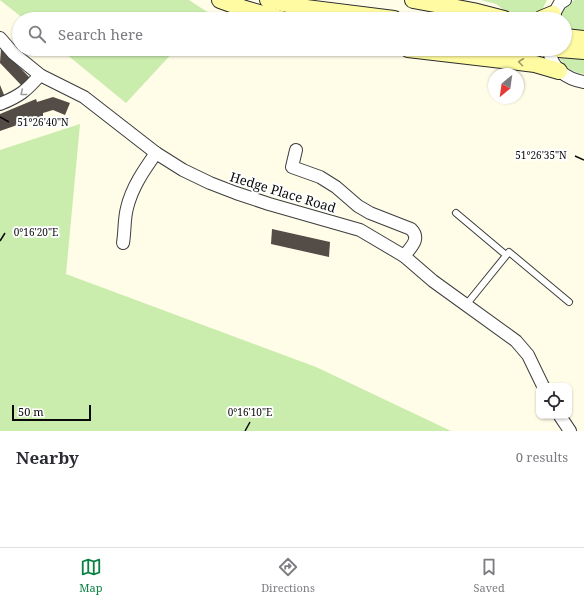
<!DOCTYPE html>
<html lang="en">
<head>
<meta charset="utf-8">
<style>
	:root { --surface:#fff; --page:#f7f7f7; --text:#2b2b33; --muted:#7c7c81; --line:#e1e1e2; --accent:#0b8043 }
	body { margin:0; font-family:"Noto Serif",serif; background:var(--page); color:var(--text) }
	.controls { position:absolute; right:12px; bottom:12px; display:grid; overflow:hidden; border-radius:8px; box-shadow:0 1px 3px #0004 }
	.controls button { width:36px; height:36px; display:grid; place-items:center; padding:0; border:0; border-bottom:1px solid var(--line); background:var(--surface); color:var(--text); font:20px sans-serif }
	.compass { position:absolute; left:488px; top:68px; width:36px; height:36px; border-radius:50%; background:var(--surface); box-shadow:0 1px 3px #0004; rotate:209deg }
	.scale { position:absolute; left:12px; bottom:10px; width:79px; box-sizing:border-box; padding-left:4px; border:2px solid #0a0a0a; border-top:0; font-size:11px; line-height:14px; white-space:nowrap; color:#0a0a0a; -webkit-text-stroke:3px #fff; paint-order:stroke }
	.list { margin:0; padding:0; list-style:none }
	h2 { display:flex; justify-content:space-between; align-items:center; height:52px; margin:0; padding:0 16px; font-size:17px }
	h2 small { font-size:13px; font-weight:400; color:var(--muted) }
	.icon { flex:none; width:22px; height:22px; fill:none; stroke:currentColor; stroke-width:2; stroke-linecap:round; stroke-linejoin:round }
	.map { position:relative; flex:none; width:584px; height:431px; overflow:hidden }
	.search { position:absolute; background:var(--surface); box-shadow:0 1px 3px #0004; left:12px; right:12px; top:12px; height:44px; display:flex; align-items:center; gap:10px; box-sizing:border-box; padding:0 14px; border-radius:22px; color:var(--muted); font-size:15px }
	.sheet { height:116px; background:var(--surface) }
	nav { display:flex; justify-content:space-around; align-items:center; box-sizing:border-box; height:56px; border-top:1px solid var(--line); background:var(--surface); font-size:11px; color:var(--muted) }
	nav a { display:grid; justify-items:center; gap:2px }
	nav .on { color:var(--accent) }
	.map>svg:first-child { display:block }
	.green { fill:#caedae }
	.building { fill:#544c46 }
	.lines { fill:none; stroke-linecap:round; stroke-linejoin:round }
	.lane-casing { stroke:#3d3d3d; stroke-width:8 }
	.street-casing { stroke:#3d3d3d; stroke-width:14 }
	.secondary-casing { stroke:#2c2c2c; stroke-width:18 }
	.lane { stroke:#fff; stroke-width:6 }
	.street { stroke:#fff; stroke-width:12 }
	.secondary { stroke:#fffba2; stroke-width:16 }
	.oneway { stroke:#9d9b65 }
	.oneway2 { stroke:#9d9d9d }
	.ticks { fill:none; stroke:#0a0a0a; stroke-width:1.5 }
	.labels { text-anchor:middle; stroke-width:4; stroke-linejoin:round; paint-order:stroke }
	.street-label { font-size:13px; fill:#0a0a0a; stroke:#fff }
	.ticks-label { font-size:10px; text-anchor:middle; fill:#0a0a0a; stroke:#fff; stroke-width:4; stroke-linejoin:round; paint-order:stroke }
</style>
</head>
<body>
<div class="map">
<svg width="584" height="431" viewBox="0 0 584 431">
	<rect width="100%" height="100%" fill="#fffce7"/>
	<g class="green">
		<path d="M0,0h189l20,13 -5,6h-180z"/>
		<path d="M481,0h66l-6,12 -17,6 -19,-7 -9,-7z"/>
		<path d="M575,0h9v74c-15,-2 -24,-10 -27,-25h8v-30h-7c4,-9 8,-15 17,-19z"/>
		<path d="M60,49h116l-50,54z"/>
		<path d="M80,124l-14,150 250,93 135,64h-451v-281z"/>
	</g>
	<g class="building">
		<path d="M1,48l29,30 -8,8 -22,-23z"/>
		<path d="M0,85l7,17 -7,3z"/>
		<path d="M53,97l17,6 -5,12 -12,-5 -10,3v3l-43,15v-17l36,-15 1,3z"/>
		<path d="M272,229l58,13 -1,15 -58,-13z"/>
	</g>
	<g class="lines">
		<defs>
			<g id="lane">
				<path d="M456,213l50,42"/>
				<path d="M466,305l43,-53 60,50"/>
			</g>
			<g id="street">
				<path d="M551,19l9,-16 5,-3"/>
				<path d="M0,38l13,15 27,22 44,22 72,56 27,17 27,13 26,10 33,11 91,26 44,26 29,25 83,60 12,14 15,31"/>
				<path d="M549,49c2,19 17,30 35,33"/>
				<path d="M0,104c20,-8 26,-13 40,-29"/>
				<path d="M296,150l-4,17 28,10 16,10 22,19 12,7 41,16c10,10 0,18 -7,27"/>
				<path d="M123,243c2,-12 1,-24 4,-35 5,-21 17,-38 29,-55"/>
				<path d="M560,416l10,15"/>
			</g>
			<g id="secondary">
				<path d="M220,0l25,9 36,10"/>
				<path d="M268,0l38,8 88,11"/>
				<path d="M413,0l60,11 31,8"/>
				<path d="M541,19l12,-5"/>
				<path d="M565,37l19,2"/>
				<path d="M408,49l127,15 24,7"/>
				<path d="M559,49l25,2"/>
			</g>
		</defs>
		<use href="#lane" class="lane-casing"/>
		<use href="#street" class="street-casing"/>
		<use href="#secondary" class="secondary-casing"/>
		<use href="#lane" class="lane"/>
		<use href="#street" class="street"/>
		<use href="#secondary" class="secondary"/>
	</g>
	<defs><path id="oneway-chevron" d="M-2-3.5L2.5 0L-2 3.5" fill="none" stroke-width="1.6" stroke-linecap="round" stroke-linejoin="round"/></defs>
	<use class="oneway" href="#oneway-chevron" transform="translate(521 62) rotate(-173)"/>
	<use class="oneway2" href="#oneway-chevron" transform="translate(23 93) rotate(141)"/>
	<path class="ticks" d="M0,117l9,5M575,156l9,4M0,241l5,-8M245,431l5,-9"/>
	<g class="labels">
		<g class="street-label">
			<text transform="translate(283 192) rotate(17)" y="5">Hedge Place Road</text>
		</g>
	</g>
	<g class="ticks-label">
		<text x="43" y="126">51°26'40"N</text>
		<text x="541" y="159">51°26'35"N</text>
		<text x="36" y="236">0°16'20"E</text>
		<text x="250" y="416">0°16'10"E</text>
	</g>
</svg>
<div class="controls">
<button><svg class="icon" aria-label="locate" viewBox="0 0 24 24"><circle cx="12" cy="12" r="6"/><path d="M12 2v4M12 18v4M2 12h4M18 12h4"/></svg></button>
</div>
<svg class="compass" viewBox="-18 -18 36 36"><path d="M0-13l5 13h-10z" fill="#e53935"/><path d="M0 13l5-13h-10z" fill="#7c7c81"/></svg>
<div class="scale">50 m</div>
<div class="search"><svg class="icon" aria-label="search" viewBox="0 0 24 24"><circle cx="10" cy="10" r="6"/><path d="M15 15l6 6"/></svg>Search here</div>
</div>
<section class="sheet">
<h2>Nearby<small>0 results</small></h2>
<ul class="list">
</ul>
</section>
<nav>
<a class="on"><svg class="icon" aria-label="map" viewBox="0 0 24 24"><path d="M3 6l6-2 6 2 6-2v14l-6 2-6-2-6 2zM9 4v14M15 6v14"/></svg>Map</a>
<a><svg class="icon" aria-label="directions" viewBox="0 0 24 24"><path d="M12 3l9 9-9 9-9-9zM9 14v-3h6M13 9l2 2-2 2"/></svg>Directions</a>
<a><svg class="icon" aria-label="saved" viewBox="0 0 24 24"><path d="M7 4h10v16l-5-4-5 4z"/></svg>Saved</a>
</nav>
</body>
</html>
